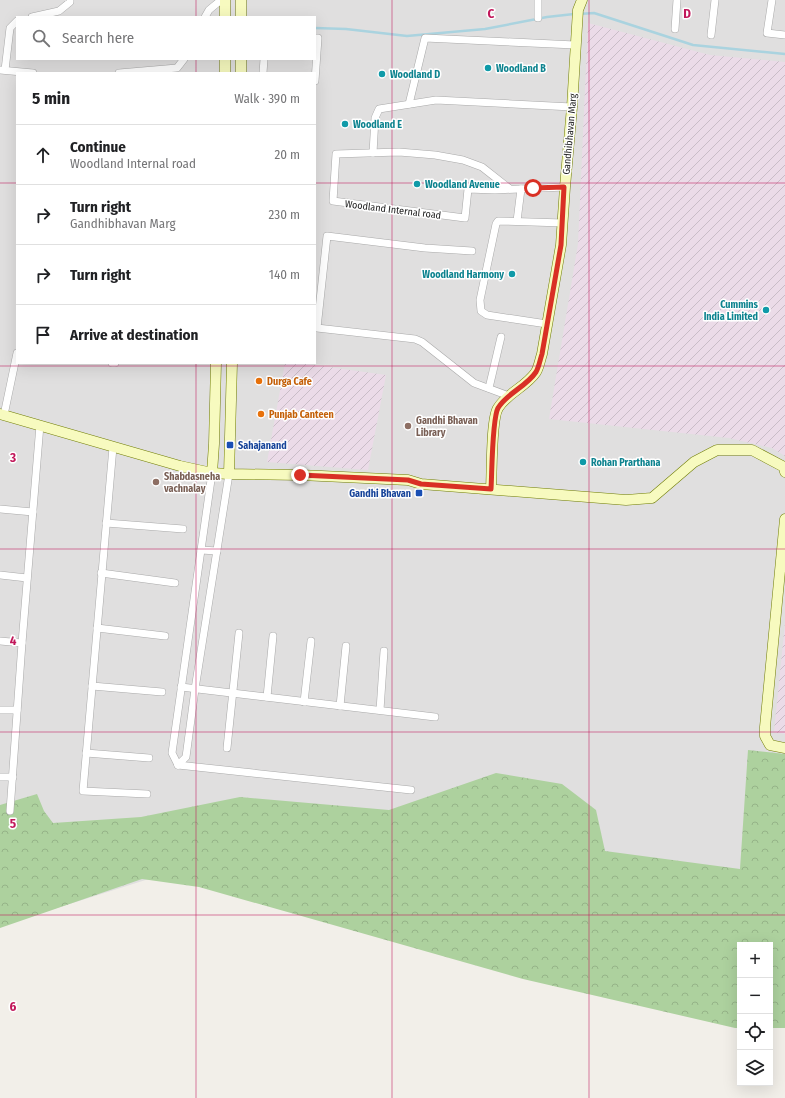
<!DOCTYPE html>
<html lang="en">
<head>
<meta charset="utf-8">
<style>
	:root { --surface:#fff; --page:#f6f6f6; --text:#202124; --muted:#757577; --line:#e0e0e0 }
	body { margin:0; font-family:"Fira Sans Condensed",sans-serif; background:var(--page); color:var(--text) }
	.controls { position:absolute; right:12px; bottom:12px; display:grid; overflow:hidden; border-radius:0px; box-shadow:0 4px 16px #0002 }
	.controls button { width:36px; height:36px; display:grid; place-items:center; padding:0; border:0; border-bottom:1px solid var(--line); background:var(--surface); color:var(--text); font:20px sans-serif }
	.stop { position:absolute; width:12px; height:12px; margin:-9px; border:3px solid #d93025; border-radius:50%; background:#fff }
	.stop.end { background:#d93025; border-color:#fff; box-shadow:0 1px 4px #0008 }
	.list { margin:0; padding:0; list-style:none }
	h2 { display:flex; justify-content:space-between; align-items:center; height:52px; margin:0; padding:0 16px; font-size:17px }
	h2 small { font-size:13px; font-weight:400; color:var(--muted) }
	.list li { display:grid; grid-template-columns:26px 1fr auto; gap:12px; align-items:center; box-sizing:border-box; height:60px; padding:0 16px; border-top:1px solid var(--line) }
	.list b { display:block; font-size:15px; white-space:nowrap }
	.list p { margin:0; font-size:13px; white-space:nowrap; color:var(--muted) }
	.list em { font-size:13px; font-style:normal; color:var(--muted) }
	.icon { flex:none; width:22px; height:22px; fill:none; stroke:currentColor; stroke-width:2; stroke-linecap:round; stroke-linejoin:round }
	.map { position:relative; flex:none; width:785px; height:1098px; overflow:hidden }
	.search { position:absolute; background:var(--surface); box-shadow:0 4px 16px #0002; left:16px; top:16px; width:300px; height:44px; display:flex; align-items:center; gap:10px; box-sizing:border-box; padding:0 14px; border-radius:0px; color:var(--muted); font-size:15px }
	.panel { position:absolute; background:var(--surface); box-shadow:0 4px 16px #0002; left:16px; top:72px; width:300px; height:292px; border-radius:0px }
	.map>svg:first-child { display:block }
	.residential { fill:#e0dfdf; fill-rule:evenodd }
	.industrial { fill:url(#industrial-furrows) }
	.forest { fill:url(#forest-crowns) }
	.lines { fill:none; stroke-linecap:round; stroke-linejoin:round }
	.stream { stroke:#aad3df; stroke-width:2.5 }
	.street-casing { stroke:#a9a9a9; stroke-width:8 }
	.secondary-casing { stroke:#707d05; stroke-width:11 }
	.street { stroke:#fff; stroke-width:7 }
	.secondary { stroke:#f7fabf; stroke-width:10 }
	.route { stroke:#d93025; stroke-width:5 }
	.grid { fill:none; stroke:#c2185b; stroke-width:1; stroke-opacity:0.55 }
	.culture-dot { fill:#0f9aa8; stroke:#fff; stroke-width:1.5 }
	.food-dot { fill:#e8710a; stroke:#fff; stroke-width:1.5 }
	.education-dot { fill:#8d6e63; stroke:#fff; stroke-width:1.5 }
	.transit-dot { fill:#1a4fb4; stroke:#fff; stroke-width:1.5 }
	.labels { text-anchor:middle; stroke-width:3; stroke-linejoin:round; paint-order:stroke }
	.culture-label { font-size:10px; font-weight:bold; fill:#0d838f; stroke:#fff; text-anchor:start }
	.street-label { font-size:10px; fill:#222; stroke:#fff }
	.food-label { font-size:10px; font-weight:bold; fill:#c56008; stroke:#fff; text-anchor:start }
	.education-label { font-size:10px; font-weight:bold; fill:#785e54; stroke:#fff; text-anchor:start }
	.transit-label { font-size:10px; font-weight:bold; fill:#164399; stroke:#fff; text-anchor:start }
	.grid-label { font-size:13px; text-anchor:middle; font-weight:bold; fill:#c2185b; stroke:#fff; stroke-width:3; stroke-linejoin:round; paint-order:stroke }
</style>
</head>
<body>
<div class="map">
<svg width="785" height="1098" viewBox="0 0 785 1098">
	<defs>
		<pattern id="industrial-furrows" width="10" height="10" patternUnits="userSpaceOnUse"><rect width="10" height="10" fill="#ebdbe8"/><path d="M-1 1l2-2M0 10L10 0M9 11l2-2" fill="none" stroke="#c9bcc7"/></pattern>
		<pattern id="forest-crowns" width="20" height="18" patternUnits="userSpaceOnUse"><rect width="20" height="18" fill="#add19e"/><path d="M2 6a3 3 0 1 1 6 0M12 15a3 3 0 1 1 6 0" fill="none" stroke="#95b388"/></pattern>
	</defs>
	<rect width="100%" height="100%" fill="#f2efe9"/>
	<path class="residential" d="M0,0h785v1002l-15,-57h-30l-547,-80 -193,61zM17,17h298v42h-298zM17,73h298v290h-298z"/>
	<g class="industrial">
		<path d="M588,23l122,32 75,7v394l-13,-8 -43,-10 -180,-19 29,-175z"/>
		<path d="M285,363h15l86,12 -18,95 -101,-8z"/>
		<path d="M785,623v111l-11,-2z"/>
	</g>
	<path class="forest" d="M748,750l37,4v274h-15v-83h-30v83h-5l-212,-49 -324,-92 -57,-8 -142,49v-123l37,-11 7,17 9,12 88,-6 99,-20 149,13 107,-37 66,11 34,26 9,41 135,18z"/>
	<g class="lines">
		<g class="stream">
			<path d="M579,14l15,-1 99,32 92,9"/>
			<path d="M315,28l31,1 61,7 78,-7 62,-12 27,-3"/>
		</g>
		<defs>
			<g id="street">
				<path d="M772,0l-5,33 18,2"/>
				<path d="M32,17l27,-6 11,-9v-2"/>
				<path d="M205,17l4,-7 12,-10"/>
				<path d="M538,18v-18"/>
				<path d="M675,29l2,-29"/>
				<path d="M711,35l4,-35"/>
				<path d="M315,38h3l-3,43"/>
				<path d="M0,70l33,3"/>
				<path d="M5,70l5,-42 7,-7"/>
				<path d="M119,73l58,-5 7,-9"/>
				<path d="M263,73l1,-14"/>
				<path d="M409,104l16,-66 150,7"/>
				<path d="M373,153l2,-35 4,-9 57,-9 136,7"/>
				<path d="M510,189l-28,-22 -19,-7 -28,-5 -36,-3 -63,2 -3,47 132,17 3,-29 27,1 70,-3"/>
				<path d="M517,221l4,-32"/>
				<path d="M472,251l-47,-3 -98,-12 -10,92 98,11 7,3 52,41 35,13"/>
				<path d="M547,324l-60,-9 -6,-4 -1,-11 16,-76 2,-3 65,2"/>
				<path d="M112,363h3"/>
				<path d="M489,388l12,-51"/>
				<path d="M4,415l13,-62"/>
				<path d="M113,447l-30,344 64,3"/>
				<path d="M0,509l33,3"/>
				<path d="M106,523l77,6"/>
				<path d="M201,550l16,1"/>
				<path d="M101,573l74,10"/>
				<path d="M0,575l27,3"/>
				<path d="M97,628l68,8"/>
				<path d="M0,641l22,2"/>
				<path d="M92,686l70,6"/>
				<path d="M181,687l254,30"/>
				<path d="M267,697l6,-61"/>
				<path d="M304,702l7,-61"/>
				<path d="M340,706l6,-60"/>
				<path d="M0,710h17"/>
				<path d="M380,710l4,-59"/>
				<path d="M227,748l12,-115"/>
				<path d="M86,753l63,5"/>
				<path d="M178,765l8,-8 9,-68 34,-215"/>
				<path d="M178,765l-6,-12 40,-280"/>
				<path d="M178,765l233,25"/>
				<path d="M0,777h13"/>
				<path d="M10,811l12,-168 18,-218"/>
			</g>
			<g id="secondary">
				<path d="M225,0v17"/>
				<path d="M241,0v17"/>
				<path d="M225,73v-14"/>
				<path d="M241,73v-14"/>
				<path d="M0,414l180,52 32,7 17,1 71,1 108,5 13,4 205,16 26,-2 42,-36 23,-12h35l32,17 1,5"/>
				<path d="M212,473l2,-29 2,-81"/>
				<path d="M229,474l3,-111"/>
				<path d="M491,489c1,-16 0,-70 7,-81 9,-15 28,-21 38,-36 3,-5 4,-12 6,-18l19,-109 4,-58 7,-80 6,-97 4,-10"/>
				<path d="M785,519l-20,208v9l5,9 15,3"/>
			</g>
		</defs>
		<use href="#street" class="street-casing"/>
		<use href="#secondary" class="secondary-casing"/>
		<use href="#street" class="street"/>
		<use href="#secondary" class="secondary"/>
	</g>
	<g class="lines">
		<path class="route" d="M300,475l108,5 13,4 70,5c1,-15 1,-70 7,-81 9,-15 28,-21 38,-36 3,-5 4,-12 6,-18l19,-109 3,-58 -31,1"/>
	</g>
	<path class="grid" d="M196,0v17M392,0v1098M589,0v1098M196,59v14M0,183h17M315,183h470M196,363v735M0,366h785M0,549h785M0,732h785M0,915h785"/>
	<g class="culture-dot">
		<circle cx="488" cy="68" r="4"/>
		<circle cx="382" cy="74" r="4"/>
		<circle cx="345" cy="124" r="4"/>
		<circle cx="417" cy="184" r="4"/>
		<circle cx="512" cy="274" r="4"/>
		<circle cx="766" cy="310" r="4"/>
		<circle cx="583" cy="462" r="4"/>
	</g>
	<g class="food-dot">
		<circle cx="259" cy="381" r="4"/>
		<circle cx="261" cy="414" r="4"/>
	</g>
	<g class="education-dot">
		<circle cx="408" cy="426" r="4"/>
		<circle cx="156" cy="482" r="4"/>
	</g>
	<g class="transit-dot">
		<rect x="226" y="441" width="8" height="8" rx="2"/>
		<rect x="415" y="489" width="8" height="8" rx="2"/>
	</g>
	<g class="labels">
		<g class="culture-label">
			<text x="496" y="72">Woodland B</text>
			<text x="390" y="78">Woodland D</text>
			<text x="353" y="128">Woodland E</text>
			<text x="425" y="188">Woodland Avenue</text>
			<text x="504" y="278" text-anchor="end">Woodland Harmony</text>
			<text x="758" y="308" text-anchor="end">Cummins<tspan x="758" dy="12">India Limited</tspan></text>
			<text x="591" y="466">Rohan Prarthana</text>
		</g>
		<g class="street-label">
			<text transform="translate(569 134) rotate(-85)" y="4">Gandhibhavan Marg</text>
			<text transform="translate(393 209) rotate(7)" y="4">Woodland Internal road</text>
		</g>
		<g class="food-label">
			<text x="267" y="385">Durga Cafe</text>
			<text x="269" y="418">Punjab Canteen</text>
		</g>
		<g class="education-label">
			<text x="416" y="424">Gandhi Bhavan<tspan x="416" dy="12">Library</tspan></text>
			<text x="164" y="480">Shabdasneha<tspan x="164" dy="12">vachnalay</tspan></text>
		</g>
		<g class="transit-label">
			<text x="238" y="449">Sahajanand</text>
			<text x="411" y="497" text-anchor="end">Gandhi Bhavan</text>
		</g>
	</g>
	<g class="grid-label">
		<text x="491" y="18">C</text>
		<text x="687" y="18">D</text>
		<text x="13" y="462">3</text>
		<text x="13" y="645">4</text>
		<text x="13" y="828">5</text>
		<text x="13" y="1011">6</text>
	</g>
</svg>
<div class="controls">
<button>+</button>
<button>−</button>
<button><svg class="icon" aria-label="locate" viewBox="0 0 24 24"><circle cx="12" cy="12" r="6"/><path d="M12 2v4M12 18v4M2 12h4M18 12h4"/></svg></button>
<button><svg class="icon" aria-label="layers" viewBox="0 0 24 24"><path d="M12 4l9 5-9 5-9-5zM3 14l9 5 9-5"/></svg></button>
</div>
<div class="stop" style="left:533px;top:188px"></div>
<div class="stop end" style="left:300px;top:475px"></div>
<div class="search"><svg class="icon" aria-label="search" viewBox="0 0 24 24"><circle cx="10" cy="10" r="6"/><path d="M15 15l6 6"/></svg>Search here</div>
<section class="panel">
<h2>5 min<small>Walk · 390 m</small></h2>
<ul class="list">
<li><svg class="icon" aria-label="ahead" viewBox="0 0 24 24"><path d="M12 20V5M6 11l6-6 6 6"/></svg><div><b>Continue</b><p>Woodland Internal road</p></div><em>20 m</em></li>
<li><svg class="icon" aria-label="right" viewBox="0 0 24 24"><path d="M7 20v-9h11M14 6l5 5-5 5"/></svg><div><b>Turn right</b><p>Gandhibhavan Marg</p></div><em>230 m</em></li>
<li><svg class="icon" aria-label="right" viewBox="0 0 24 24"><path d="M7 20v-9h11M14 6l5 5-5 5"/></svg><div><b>Turn right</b></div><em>140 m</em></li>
<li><svg class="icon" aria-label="arrive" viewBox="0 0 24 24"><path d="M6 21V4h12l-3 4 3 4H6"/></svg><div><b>Arrive at destination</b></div></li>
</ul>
</section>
</div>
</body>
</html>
